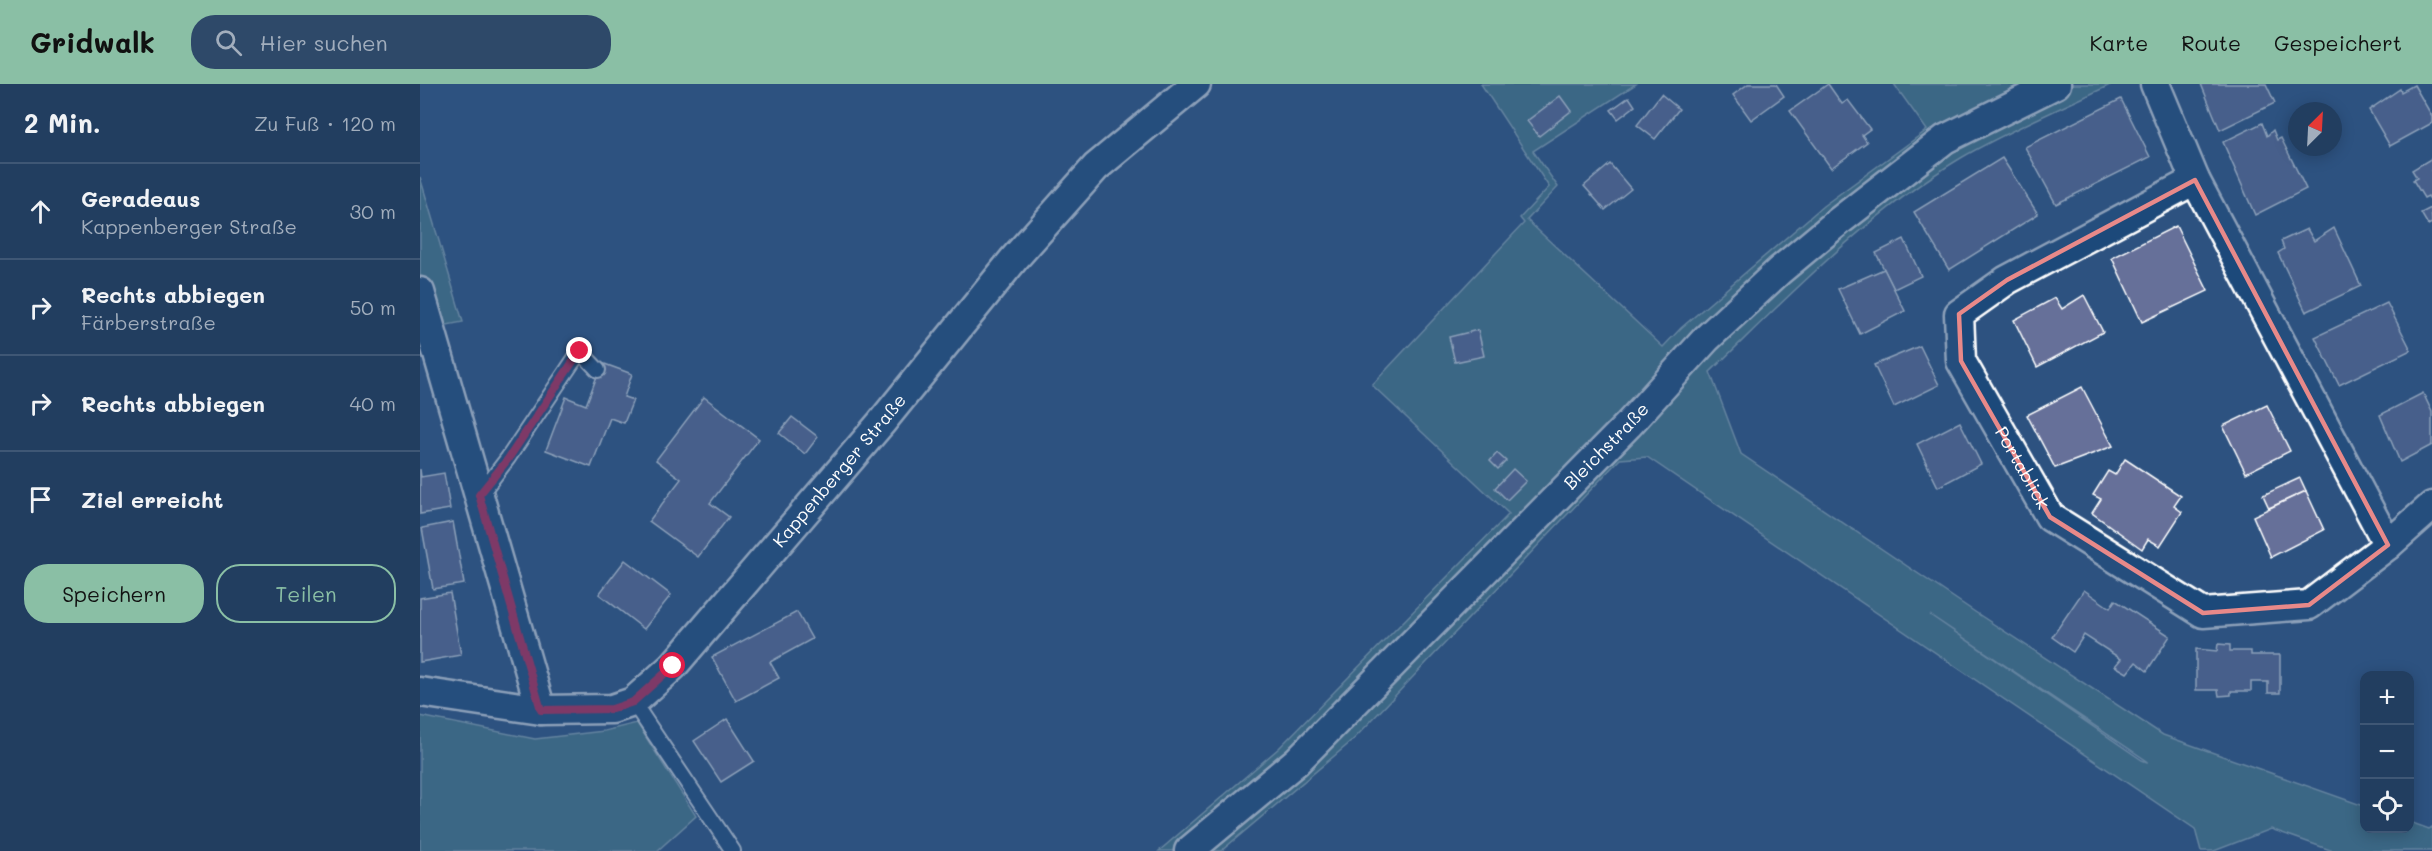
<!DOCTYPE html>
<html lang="de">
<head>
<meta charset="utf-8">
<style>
	:root { --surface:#223e60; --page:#2e4969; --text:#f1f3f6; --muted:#a2aebd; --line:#3f5775; --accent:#8abfa5 }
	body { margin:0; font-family:Mali,sans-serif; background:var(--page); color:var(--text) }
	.controls { position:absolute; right:18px; bottom:18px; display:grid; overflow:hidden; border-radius:12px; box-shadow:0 3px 15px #0003 }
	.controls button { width:54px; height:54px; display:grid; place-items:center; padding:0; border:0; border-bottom:2px solid var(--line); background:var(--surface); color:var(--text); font:30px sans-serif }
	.compass { position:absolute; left:1868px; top:18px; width:54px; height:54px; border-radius:50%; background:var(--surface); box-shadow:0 3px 15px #0003; rotate:24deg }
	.stop { position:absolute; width:18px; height:18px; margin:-14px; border:4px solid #e11d48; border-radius:50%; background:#fff }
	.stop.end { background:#e11d48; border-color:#fff; box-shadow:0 2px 6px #0008 }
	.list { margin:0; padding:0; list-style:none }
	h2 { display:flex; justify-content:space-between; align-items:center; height:78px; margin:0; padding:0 24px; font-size:26px }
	h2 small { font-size:20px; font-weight:400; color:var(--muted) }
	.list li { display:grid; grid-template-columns:39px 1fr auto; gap:18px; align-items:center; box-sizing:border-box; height:96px; padding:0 24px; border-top:2px solid var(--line) }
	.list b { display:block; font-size:22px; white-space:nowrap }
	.list p { margin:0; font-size:20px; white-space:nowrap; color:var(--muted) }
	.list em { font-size:20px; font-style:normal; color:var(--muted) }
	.actions { display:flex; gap:12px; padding:18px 24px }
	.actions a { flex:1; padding:14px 0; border:2px solid var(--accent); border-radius:24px; text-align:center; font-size:21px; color:var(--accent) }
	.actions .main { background:var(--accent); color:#111 }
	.icon { flex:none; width:33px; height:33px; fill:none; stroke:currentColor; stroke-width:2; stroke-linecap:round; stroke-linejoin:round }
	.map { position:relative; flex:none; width:2012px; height:767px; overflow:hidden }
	header { display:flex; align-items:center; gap:36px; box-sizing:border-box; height:84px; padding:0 30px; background:var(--accent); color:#111 }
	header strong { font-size:28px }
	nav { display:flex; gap:33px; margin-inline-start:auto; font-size:21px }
	.search { width:420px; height:54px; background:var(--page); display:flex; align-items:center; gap:15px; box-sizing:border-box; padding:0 21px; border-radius:24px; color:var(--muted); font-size:22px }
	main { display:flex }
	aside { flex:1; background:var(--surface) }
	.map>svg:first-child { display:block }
	.green { fill:#4d808c; stroke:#a6c0c6; stroke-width:1.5; fill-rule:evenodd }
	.building { fill:#667099; stroke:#fff; stroke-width:1.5 }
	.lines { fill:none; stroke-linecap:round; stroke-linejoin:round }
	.service-casing { stroke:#fff; stroke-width:18 }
	.minor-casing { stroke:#fff; stroke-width:33 }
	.service { stroke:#1f4a7a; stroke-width:14 }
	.minor { stroke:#1f4a7a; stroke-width:28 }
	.route { stroke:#e11d48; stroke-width:8 }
	.marked { fill:none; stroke:#e88989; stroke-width:4.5; stroke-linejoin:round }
	.labels { text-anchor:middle; stroke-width:4.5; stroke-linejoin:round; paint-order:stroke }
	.street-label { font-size:18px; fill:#fff; stroke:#1f4a7a }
</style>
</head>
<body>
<header>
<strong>Gridwalk</strong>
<div class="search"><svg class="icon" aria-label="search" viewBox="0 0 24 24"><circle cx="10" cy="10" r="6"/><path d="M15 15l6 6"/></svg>Hier suchen</div>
<nav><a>Karte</a><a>Route</a><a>Gespeichert</a></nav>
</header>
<main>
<aside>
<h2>2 Min.<small>Zu Fuß · 120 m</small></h2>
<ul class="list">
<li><svg class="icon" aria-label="ahead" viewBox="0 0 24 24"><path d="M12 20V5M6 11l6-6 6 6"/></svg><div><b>Geradeaus</b><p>Kappenberger Straße</p></div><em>30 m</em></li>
<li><svg class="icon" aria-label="right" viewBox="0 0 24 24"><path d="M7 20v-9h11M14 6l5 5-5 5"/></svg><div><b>Rechts abbiegen</b><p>Färberstraße</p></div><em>50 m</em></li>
<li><svg class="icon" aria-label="right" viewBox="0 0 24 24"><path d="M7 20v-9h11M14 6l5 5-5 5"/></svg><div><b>Rechts abbiegen</b></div><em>40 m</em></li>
<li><svg class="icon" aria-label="arrive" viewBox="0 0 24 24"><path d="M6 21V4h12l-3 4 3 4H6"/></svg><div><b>Ziel erreicht</b></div></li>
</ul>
<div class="actions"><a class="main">Speichern</a><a>Teilen</a></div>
</aside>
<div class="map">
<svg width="2012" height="767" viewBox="0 0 2012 767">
	<rect width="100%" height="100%" fill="#2d5280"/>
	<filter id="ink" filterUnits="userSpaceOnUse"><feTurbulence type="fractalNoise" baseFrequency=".0167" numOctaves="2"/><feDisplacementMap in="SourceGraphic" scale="12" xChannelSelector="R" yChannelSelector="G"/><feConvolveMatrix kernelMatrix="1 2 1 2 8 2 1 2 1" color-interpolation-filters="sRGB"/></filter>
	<g filter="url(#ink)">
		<g class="green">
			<path d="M1061,0h155l-103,67 25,36 -31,33 136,127 18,-19 142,-122 104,-76 -33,-46h218c-50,24 -103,46 -151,74 -95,57 -172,138 -251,214l31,82 234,158 188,123 201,71v22h46v-6l19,7 3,-2v24h-99l-62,-22 -57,22h-13l-6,-22 -548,-372 -27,2 -268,282 -131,110h-62l120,-103 230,-234 -137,-129 152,-162 -4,-5 29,-31zM1510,531l217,146v1l-5,-2z"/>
			<path d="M0,93l43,145 -43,8z"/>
			<path d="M0,632l115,23 69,-8 33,-8 59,93 -39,35h-237z"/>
		</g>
		<g class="building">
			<path d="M1328,0h28l8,12 -33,24 -18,-25z"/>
			<path d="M1408,0l14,20 6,-4 22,29 -8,6 5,7 -36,26 -41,-57z"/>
			<path d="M1781,0h65l9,19 -55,27z"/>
			<path d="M1994,1l18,31v7l-42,23 -21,-36 31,-21 1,3z"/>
			<path d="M1241,10l18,15 -24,30 -18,-14z"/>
			<path d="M1140,12l11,15 -32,25 -12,-15z"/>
			<path d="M1209,13l6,9 -17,13 -7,-9z"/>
			<path d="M1701,15l29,58 -94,47 -31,-57z"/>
			<path d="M1842,39l5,13 6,-6 4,10 4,-2 25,51 -51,26 -32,-73z"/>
			<path d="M1582,74l36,56 -89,56 -35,-58z"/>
			<path d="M2012,74v45l-4,-7 -4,2 -11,-18 4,-2 -5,-8z"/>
			<path d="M1190,80l21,25 -26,21 -21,-24z"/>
			<path d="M2011,124l1,15 -4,2 -7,-12z"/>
			<path d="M1756,142l32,65 -66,31 -30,-64z"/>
			<path d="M1914,144l27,58 -55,26 -28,-59 6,-4 -3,-8 26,-12 7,12z"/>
			<path d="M1484,155l17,37 -27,13 -18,-36z"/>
			<path d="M1464,185l21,42 -45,23 -22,-45z"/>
			<path d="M1664,211l19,37 -66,35 -23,-47 41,-22 7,11z"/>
			<path d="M1967,219l24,47 -72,35 -24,-48z"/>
			<path d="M1058,246l6,26 -29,6 -6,-25z"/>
			<path d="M1500,262l19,39 -45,22 -20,-42z"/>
			<path d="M182,279l30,11 -8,23 9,3 -9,23 -14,-5 -19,49 -45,-17 20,-53 20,8z"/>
			<path d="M1662,303l31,59 -58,22 -28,-53z"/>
			<path d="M2003,309l9,19v33l-32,17 -20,-47z"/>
			<path d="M284,313l55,42 -49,64 19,14 -31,40 -49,-36 32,-42 -25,-19z"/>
			<path d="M1847,321l23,46 -44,22 -23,-47z"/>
			<path d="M372,333l26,20 -13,17 -26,-21z"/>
			<path d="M1540,338l21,42 -43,23 -21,-43z"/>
			<path d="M1077,369l9,8 -8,8 -8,-8z"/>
			<path d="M1705,375l56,37 -7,10 8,6 -22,34 -12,-7 -6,10 -50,-36 9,-14 -8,-4 15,-24 7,4z"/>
			<path d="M0,385l1,8 23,-4 6,36 -30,5z"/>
			<path d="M1093,385l13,12 -19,19 -12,-12z"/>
			<path d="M1880,394l6,13 -37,17 -6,-13z"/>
			<path d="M1886,407l18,39 -53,27 -18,-41z"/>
			<path d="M33,438l11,62 -31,5 -11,-61z"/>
			<path d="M205,476l46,35 -27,34 -45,-35z"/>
			<path d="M1664,506l26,18 5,-8 55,36 -23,35 -11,-9 -9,11 -12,-7 6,-7 -37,-24 -11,17 -21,-15z"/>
			<path d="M30,509l11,62 -41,7v-64z"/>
			<path d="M377,528l15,27 -42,23 9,16 -43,23 -24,-44z"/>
			<path d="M1798,560l12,1v6h21v4h29v38h-12v-11h-17v9h-20v4l-12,1 -1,-6h-22v-41l21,2z"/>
			<path d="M307,635l27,42 -33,21 -27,-41z"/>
		</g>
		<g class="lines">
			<defs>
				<g id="service">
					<path d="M59,412l29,-38 72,-107 18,19"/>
					<path d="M213,618l100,149"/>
				</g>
				<g id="minor">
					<path d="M1735,0l40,96 193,365 44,-39"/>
					<path id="s1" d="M1775,96l-188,100 -48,34 2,47 89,156 153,96 106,-8 79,-60"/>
					<path d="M0,208l121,418"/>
					<path id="s2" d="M0,608l121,18 71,-1 21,-7 40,-36 208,-243 133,-164 82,-92 100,-83"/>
					<path id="s3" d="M769,767l108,-90 331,-336 78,-86 73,-68 59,-49 107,-83 111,-55"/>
				</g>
			</defs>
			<use href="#service" class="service-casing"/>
			<use href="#minor" class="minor-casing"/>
			<use href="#service" class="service"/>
			<use href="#minor" class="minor"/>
		</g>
	</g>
	<g class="lines" filter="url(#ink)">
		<path class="route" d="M160,267l-72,108 -29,36 62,215 71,-1 21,-7 40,-36"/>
	</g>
	<path d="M0 0H2012V767H0ZM1775,96l193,365 -79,60 -106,8 -153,-96 -89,-156 -2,-47 48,-34z" fill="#2d5280" fill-opacity=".55" fill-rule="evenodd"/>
	<path class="marked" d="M1775,96l193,365 -79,60 -106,8 -153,-96 -89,-156 -2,-47 48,-34z"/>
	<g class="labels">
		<g class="street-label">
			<text dy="6" stroke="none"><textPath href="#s3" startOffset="582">Bleichstraße</textPath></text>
			<text dy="6" stroke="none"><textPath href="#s1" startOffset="442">Portablick</textPath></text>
			<text dy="6" stroke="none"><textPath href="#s2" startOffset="526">Kappenberger Straße</textPath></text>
		</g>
	</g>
</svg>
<div class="controls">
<button>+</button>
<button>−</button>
<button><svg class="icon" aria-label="locate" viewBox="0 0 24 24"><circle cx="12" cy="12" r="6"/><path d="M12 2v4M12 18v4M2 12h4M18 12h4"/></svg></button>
</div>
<svg class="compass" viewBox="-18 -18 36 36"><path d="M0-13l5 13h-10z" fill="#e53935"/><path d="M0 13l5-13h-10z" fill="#a2aebd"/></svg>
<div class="stop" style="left:253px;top:582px"></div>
<div class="stop end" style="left:160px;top:267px"></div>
</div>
</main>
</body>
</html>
